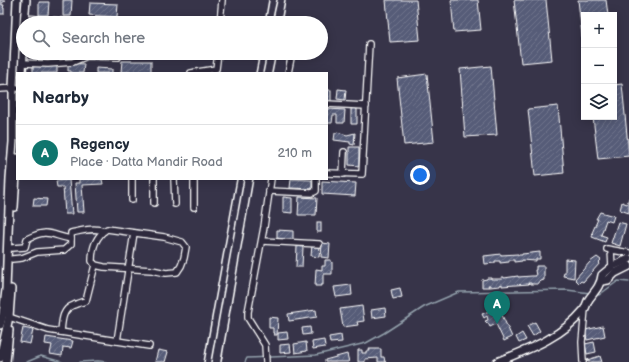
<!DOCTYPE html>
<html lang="en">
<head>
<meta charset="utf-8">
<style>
	:root { --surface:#fff; --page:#f2f2f3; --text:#1f2937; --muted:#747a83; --line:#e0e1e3; --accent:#0f766e }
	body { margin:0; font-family:"Balsamiq Sans",sans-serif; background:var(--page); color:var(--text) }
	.controls { position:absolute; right:12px; top:12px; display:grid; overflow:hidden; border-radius:0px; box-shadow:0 2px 10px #0003 }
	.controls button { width:36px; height:36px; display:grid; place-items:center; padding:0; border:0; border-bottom:1px solid var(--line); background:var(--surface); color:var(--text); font:20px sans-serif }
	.you { position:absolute; left:420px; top:175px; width:14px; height:14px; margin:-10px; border:3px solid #fff; border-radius:50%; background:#1a73e8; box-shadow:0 0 0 6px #1a73e833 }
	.badge { display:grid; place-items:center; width:26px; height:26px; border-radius:50%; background:var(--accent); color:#fff; font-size:13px; font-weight:700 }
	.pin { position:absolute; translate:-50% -33px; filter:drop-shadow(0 1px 2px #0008) }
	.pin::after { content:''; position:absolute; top:21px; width:14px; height:12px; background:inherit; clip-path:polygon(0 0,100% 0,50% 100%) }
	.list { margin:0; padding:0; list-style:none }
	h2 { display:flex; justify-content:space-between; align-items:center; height:52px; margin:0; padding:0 16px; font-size:17px }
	h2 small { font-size:13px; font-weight:400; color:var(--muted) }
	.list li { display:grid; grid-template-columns:26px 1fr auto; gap:12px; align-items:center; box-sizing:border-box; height:56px; padding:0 16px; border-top:1px solid var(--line) }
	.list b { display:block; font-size:15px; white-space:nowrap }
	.list p { margin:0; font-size:13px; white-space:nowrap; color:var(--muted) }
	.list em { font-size:13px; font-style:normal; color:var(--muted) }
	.icon { flex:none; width:22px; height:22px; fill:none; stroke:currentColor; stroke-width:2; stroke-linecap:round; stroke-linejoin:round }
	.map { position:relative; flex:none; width:629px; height:362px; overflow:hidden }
	.search { position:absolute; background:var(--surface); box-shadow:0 2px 10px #0003; left:16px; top:16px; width:312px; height:44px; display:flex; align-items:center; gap:10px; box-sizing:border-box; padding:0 14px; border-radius:22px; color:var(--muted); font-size:15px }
	.panel { position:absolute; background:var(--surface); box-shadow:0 2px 10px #0003; left:16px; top:72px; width:312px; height:108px; border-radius:0px }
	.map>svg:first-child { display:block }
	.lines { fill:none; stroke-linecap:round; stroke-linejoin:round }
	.stream { stroke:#92a0ab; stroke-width:1.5 }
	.building { fill:url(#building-hatch); stroke:#fff }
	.minor-casing { stroke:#fff; stroke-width:8 }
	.major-casing { stroke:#fff; stroke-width:10 }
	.minor { stroke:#2f2a3d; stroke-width:5.5 }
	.major { stroke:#2f2a3d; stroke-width:7 }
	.rail { stroke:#fff; stroke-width:1.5 }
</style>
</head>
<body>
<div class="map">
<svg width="629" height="362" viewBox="0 0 629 362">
	<defs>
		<pattern id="building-hatch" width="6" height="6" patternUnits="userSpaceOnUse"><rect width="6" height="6" fill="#575c78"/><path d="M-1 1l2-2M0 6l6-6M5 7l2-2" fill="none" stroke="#70748c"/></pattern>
	</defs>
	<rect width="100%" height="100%" fill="#373449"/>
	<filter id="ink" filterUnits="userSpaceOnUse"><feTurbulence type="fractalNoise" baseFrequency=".025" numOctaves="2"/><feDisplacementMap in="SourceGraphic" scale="8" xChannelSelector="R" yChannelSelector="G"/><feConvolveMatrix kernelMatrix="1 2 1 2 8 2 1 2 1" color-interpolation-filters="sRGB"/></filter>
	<g filter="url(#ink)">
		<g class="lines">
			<g class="stream">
				<path d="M595,294l4,1 19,-14 11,1"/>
				<path d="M27,362l14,-6 21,6"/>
				<path d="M80,362l18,-1 8,1"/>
				<path d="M245,362l2,-4 69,-3 50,-12 18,-10 40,-26 35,-15 108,-2 23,3"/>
			</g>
		</g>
		<g class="building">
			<path d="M0,0h5l-1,2h-2v3h2l-1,3h1v6h-4z"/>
			<path d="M63,0h9l-1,16h-8z"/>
			<path d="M386,0h30l4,40 -30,2z"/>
			<path d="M451,0h27l3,30 -27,2z"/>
			<path d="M514,0h32l6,60 -31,3z"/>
			<path d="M578,0h28l2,15h-24v38z"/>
			<path d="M39,2h10l-1,13h-9z"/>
			<path d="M90,3l28,1 -1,13 -28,-2z"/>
			<path d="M68,53h14v3h-11v4l-9,-1v2h-10v-3h4l1,-4z"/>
			<path d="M122,61h29v11h-30z"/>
			<path d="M68,63l16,1 -1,9h-12v-2h-3z"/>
			<path d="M33,65l24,1v7h-24z"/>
			<path d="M491,66l6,69 -32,2 -5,-68z"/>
			<path d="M96,68l16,1v4h-16z"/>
			<path d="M427,74l7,68 -30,3 -7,-67z"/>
			<path d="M622,84l7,72 -31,3 -5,-42h21v-32z"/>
			<path d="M338,89l8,1 -1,10 -8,-1z"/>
			<rect x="327" y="90" width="4" height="11"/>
			<path d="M558,106l6,67 -29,3 -7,-67z"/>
			<path d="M351,108l6,1v15h-6z"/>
			<path d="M327,109l18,1 -1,13h-7v-8h-4l-1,8h-5z"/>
			<path d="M337,132l10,3 8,-2 -1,12 -4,-1v-2l-16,-2 1,-7h2z"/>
			<path d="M349,147h10v19l-10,-1z"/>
			<path d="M79,179h23l1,5 -21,1 2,27h-7l-2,-29h4z"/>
			<path d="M291,179l21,1v9l-22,-1z"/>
			<path d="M69,180l3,34h-7l-2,-27h-6l-1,-6z"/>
			<path d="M322,181l34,2 -1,13 -33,-2z"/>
			<path d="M283,197l9,1v15l-9,-1z"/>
			<path d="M299,197l18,1 -1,17h-18z"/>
			<path d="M34,198l13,1 -1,7h-13z"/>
			<path d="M629,198v15l-9,-3 2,-8 5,2z"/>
			<path d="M600,212l14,4 -2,6 -6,-2 -5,15 6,2 -2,5 -13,-5 1,-3 -1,-1 6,-14h-2z"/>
			<rect x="317" y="222" width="4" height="10"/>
			<path d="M618,222l8,2 -6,22 -9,-3z"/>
			<path d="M277,230l16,1v11h-16z"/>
			<path d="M322,243l8,1 -1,14 -8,-1z"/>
			<path d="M312,245l8,1 -1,11 -8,-1z"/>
			<path d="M297,246l6,1 -1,20h-6z"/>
			<path d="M540,252v7h-4v2l-14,-1v1l-8,1v-2h-5v2l-9,1v-2h-5v2l-10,1 -1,-8 17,-2v1l17,-1v1h4v-1z"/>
			<path d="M597,257l4,3 -2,2 1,1 -17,19 -2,-1 -2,2 -4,-4 15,-17z"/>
			<path d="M565,259l10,1 -1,18 -11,-2 1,-3h1z"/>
			<path d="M325,260h6v2h1v12h-9v11h-2v1h-6l1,-17 6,1v-4h3z"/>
			<path d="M536,266h8v14l-6,2v2h-7v-1h-3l1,1 -27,2v-2l-2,1v1l-10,1v-2h-2l1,2h-7v-7l5,-1v-1h4v1h11l-1,-2h3v1l14,-2v1l14,-1h4l-1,-6h1z"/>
			<path d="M351,285l1,10 -16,2 -2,-10z"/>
			<path d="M400,288l2,9 -9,2 -2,-9z"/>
			<path d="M362,306l2,15 -7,1 1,3 -15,2 -3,-18z"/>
			<path d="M498,307l2,4 -2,1v2l-3,1 1,3 6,-3 10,22 -8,4 -8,-17 -6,3 -2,-4h-1l-2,-2 3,-1 -1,-4 -3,2 -2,-4z"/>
			<path d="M385,308l1,8 -14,2 -1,-8z"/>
			<path d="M316,310l1,7 -28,4 -1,-7z"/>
			<path d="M269,317l9,1 -1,17h-3l1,-2h-2v-5h-4z"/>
			<path d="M535,322l5,9 -7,5 -6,-10z"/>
			<path d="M603,326l2,10 -18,4 -2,-10z"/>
			<path d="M310,327l1,7 -8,1 -1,-7z"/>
			<path d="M23,328l10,2 -3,14 -10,-2z"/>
			<path d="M287,332l1,7 -10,1v-7z"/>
			<path d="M522,333l4,7 -7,3 -3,-6z"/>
			<path d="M341,335l1,7 -12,1 -1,-6z"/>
			<path d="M46,337l27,4 -2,7 -8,-1 -1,9 -12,-2 2,-9 -7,-1z"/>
			<path d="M324,340l1,7 -12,2 -1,-7z"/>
			<path d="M306,342l1,9 -12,2 -1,-9z"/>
			<path d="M594,342l2,10 -9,2 -2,-10z"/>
			<path d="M290,344l1,8 -11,1v-8z"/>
			<path d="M369,349h12v8h3l1,5h1h-8v-4l-13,1v3h-7v-12h4v3h4v-2h4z"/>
			<path d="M158,350l10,2 -3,10h-10z"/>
			<path d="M347,354l2,8h-24v-2z"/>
			<path d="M600,356l2,6h-14l-1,-2z"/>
		</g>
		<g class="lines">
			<defs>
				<g id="minor">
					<path d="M24,18l62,5"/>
					<path d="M220,23l2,-23"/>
					<path d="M23,63l25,1 25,-2 14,-6 31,1"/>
					<path d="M191,73l25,-4 2,-16"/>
					<path d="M288,73l4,-20"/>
					<path d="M0,89l17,-1"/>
					<path d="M327,104l39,2"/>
					<path d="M327,173l35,1 7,-130"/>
					<path d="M343,174l1,-22"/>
					<path d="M132,179v21"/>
					<path d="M154,179v24"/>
					<path d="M174,179l1,25"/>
					<path d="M194,179v28"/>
					<path d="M269,191l43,2 4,-2v-12"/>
					<path d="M107,229l57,8 18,5 4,5 -2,11 -3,8 -4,6 -11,1 -14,-3 -48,-3 -9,-2 -3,-4c0,-13 4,-25 15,-32z"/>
					<path d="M262,241l57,3"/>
					<path d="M12,248l13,-1 2,-8c21,-11 23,-4 44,0"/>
					<path d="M607,249l22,4"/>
					<path d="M611,250l1,17"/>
					<path d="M12,259l10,-1 15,-6 27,-2 7,-6v-11c10,-2 23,-6 33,-2"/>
					<path d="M9,317l39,13 101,16"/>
					<path d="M61,332c1,-11 1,-23 13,-27 4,-2 8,-3 12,-4l9,-36"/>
					<path d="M117,341l17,-108"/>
					<path d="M266,362l-1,-17 -17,-27v-6l16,-85 7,-48"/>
					<path d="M583,362l-1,-20 3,-33"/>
				</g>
				<g id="major">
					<path d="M24,23l2,-23"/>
					<path d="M22,73l1,-20"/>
					<path d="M14,207l3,-49"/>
					<path d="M602,281l6,-1 7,-7 14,-7"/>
					<path d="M0,325l3,-11 3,-24 4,-112 3,-36v-54l4,-88"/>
					<path d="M0,358l9,-41 2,-28"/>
					<path d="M6,362l3,-32"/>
					<path d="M497,362c32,-13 64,-24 87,-52 2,-3 3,-8 5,-11 6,-8 12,-14 13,-24l11,-9 16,-7"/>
				</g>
			</defs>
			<use href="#minor" class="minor-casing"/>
			<use href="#major" class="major-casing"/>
			<use href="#minor" class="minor"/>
			<use href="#major" class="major"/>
			<g class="rail">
				<path d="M265,23l4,-23"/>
				<path d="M272,23l5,-23"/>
				<path d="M281,23l4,-23"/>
				<path d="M256,73l4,-20"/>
				<path d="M263,73l4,-20"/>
				<path d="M272,73l4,-20"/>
				<path d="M204,362l33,-183"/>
				<path d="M211,362l33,-183"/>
				<path d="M221,362l32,-183"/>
			</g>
		</g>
	</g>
</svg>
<div class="controls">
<button>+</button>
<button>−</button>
<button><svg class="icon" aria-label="layers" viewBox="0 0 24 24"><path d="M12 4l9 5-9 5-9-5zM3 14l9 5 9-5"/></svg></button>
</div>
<div class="you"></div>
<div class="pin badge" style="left:497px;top:324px">A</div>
<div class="search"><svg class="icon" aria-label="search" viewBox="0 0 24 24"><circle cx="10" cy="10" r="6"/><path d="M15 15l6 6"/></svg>Search here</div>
<section class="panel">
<h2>Nearby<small></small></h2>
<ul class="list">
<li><span class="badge">A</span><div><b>Regency</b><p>Place · Datta Mandir Road</p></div><em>210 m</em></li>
</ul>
</section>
</div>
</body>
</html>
